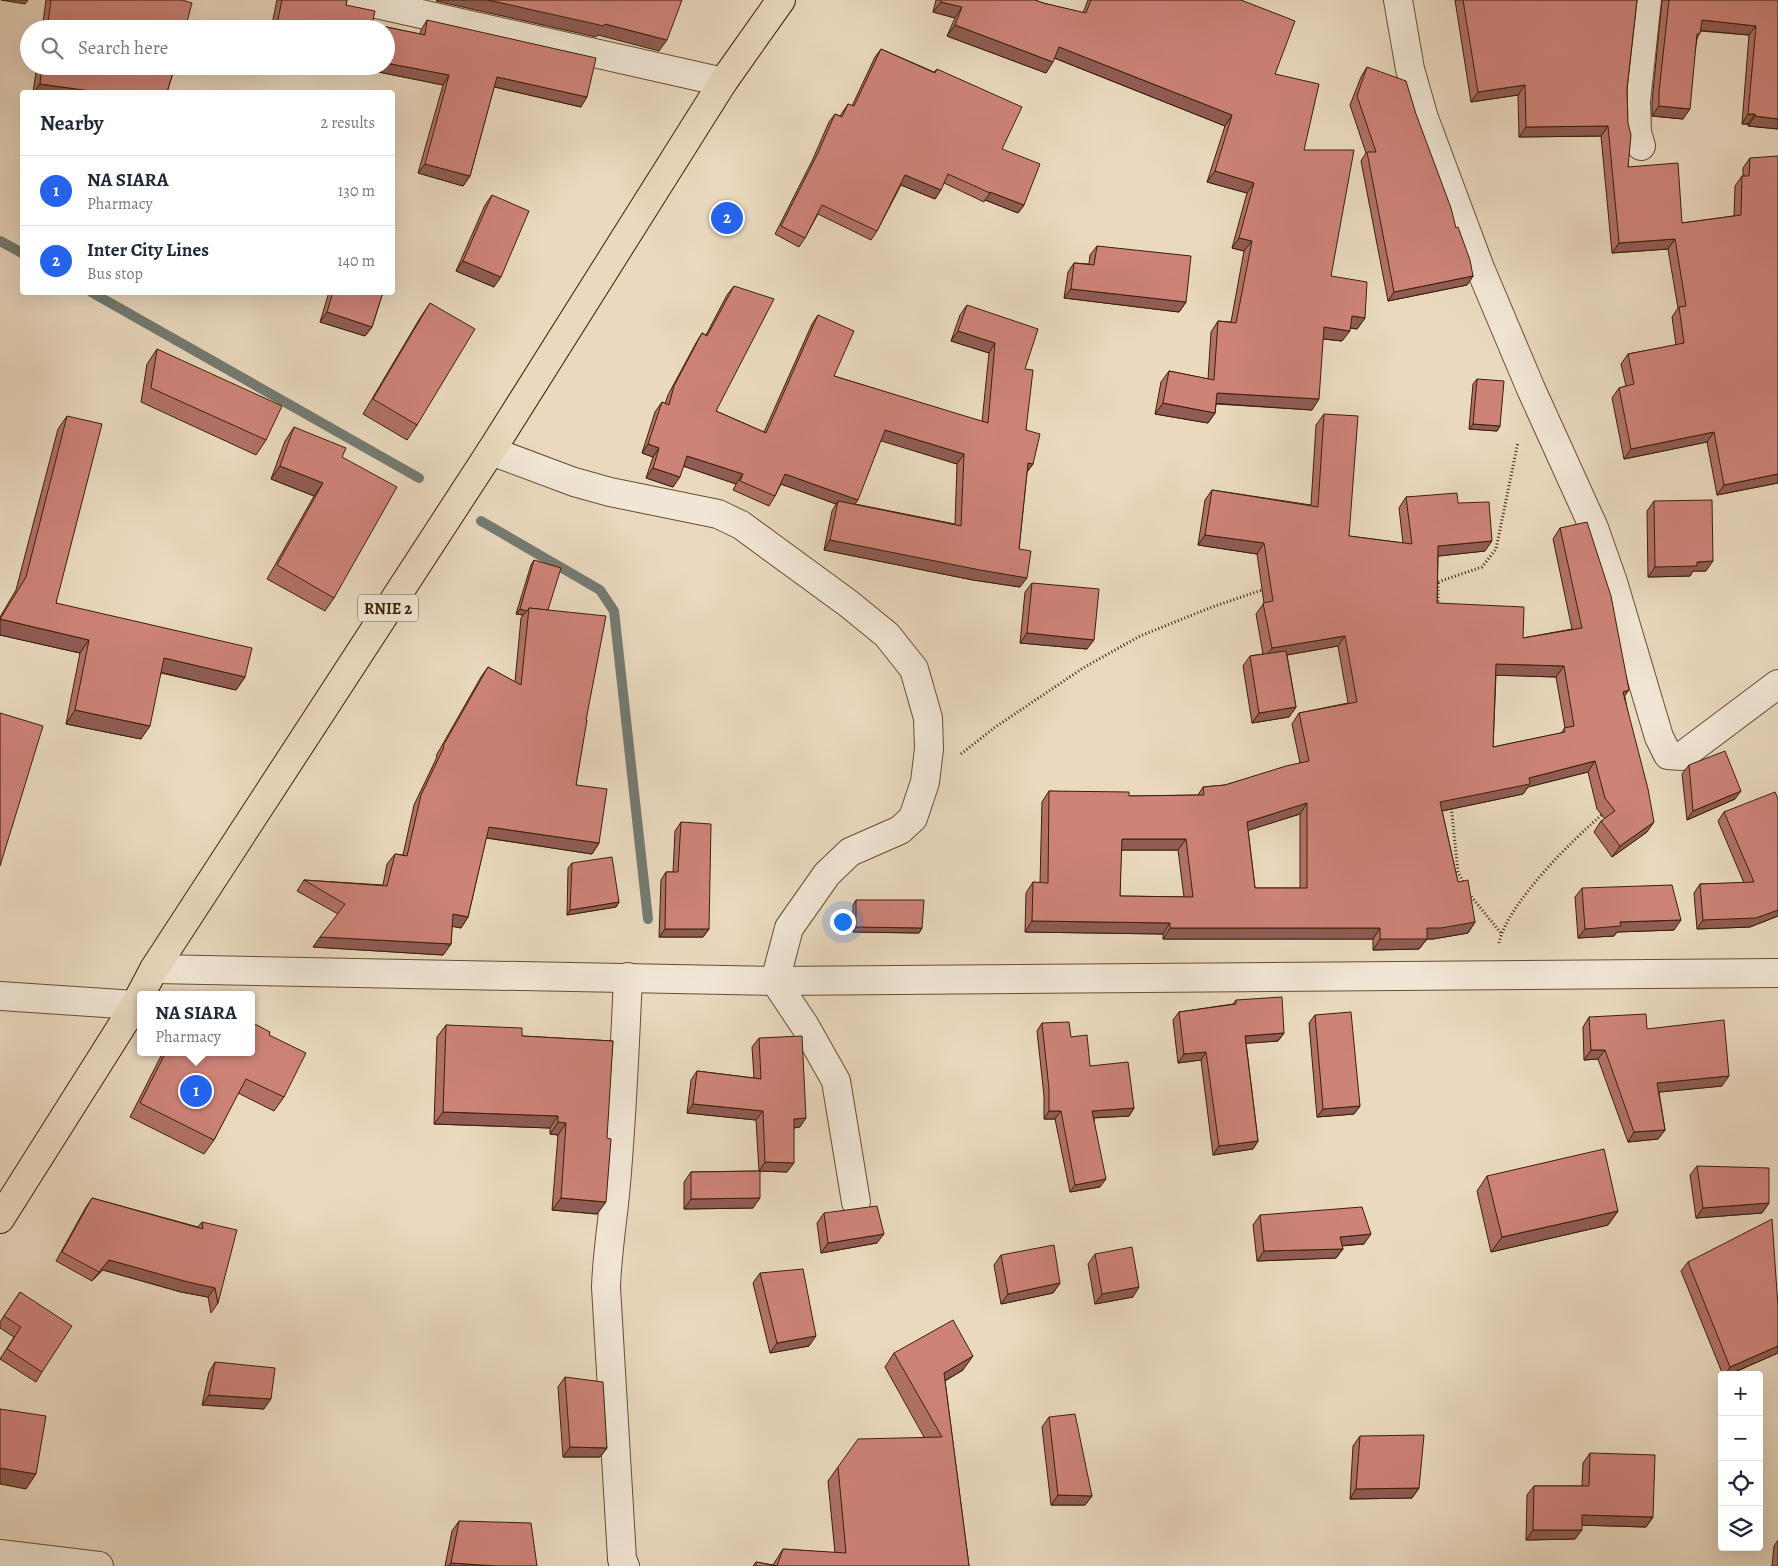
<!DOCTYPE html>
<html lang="en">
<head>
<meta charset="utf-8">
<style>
	:root { --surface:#fff; --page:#f2f2f3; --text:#1f2937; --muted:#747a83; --line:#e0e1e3; --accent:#2563eb }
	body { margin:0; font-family:Alegreya,serif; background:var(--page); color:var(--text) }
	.controls { position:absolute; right:15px; bottom:15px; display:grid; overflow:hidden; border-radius:5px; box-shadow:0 5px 20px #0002 }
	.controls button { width:45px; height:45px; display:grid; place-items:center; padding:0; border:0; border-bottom:1px solid var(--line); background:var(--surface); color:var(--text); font:25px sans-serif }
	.you { position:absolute; left:842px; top:921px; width:18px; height:18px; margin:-12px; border:4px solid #fff; border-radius:50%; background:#1a73e8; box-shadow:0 0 0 8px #1a73e833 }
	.badge { display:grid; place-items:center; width:32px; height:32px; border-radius:50%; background:var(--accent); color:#fff; font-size:16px; font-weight:700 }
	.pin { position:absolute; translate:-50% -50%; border:2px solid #fff; box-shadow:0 1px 5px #0006 }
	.popup { position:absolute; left:137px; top:991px; width:118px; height:65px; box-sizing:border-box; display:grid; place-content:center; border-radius:5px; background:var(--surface); filter:drop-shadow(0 1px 4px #0005); font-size:16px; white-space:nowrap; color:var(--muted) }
	.popup b { font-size:19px; color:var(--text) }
	.popup::after { content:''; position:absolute; left:50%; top:100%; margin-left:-10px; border:10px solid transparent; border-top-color:var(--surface) }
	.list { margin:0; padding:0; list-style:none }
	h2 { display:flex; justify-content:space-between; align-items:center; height:65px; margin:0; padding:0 20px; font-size:21px }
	h2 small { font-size:16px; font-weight:400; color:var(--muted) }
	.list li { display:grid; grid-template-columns:32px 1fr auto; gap:15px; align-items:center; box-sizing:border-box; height:70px; padding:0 20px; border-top:1px solid var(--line) }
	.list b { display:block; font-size:19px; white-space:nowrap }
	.list p { margin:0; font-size:16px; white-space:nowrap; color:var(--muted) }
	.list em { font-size:16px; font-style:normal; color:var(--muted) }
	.icon { flex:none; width:28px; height:28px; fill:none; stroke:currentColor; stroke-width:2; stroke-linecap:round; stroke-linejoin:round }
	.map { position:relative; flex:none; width:1778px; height:1566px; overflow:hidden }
	.search { position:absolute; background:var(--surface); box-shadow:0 5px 20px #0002; left:20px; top:20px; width:375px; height:55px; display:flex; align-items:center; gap:12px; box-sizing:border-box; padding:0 18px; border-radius:28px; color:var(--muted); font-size:19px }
	.panel { position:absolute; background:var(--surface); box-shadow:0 5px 20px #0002; left:20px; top:90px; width:375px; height:205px; border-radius:5px }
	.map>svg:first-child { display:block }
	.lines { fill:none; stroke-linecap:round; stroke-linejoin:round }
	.stream { stroke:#747b72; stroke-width:10 }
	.minor-casing { stroke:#664e33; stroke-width:30 }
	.major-casing { stroke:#3a2004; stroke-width:30 }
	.path { stroke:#3a2004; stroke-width:3; stroke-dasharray:1 2.5; stroke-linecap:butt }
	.minor { stroke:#f1e6d5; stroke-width:28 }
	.major { stroke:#ead9bf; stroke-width:28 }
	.wall { fill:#b17168; stroke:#3a2004; fill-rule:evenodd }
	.shaded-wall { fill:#905c55; stroke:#3a2004 }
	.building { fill:#ce8379; stroke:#3a2004; fill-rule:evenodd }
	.labels { text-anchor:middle; stroke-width:4; stroke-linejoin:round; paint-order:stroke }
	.shield { fill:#f1e6d5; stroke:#715b43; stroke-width:1 }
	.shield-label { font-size:16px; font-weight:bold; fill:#3a2004 }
</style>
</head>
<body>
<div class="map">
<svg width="1778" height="1566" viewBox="0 0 1778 1566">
	<rect width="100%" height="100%" fill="#ead9bf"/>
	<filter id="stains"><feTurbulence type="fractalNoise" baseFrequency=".004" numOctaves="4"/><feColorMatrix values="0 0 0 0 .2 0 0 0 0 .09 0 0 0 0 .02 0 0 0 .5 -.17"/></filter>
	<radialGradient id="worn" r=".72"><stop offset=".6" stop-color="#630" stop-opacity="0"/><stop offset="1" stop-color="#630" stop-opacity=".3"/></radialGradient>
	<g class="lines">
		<g class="stream">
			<path d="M0,241l22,12"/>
			<path d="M91,292l328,186"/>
			<path d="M481,521l119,69 14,21 34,308"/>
		</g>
		<defs>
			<g id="minor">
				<path d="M359,0l364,82"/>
				<path d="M1398,0l12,69 14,49 56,150 51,121 63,139 19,54 46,155 9,18 14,1 96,-72"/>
				<path d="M1641,146l-4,-14 -1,-31 11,-101"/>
				<path d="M491,451l83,31 36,10 108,22 23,11 108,79 38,31 27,34 14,49 1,31 -4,33 -12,36 -13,12 -50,22 -23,22 -38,54 -14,53 30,45 31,55 20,121"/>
				<path d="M154,969l621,12 1003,-8"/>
				<path d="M0,996l135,9"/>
				<path d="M0,1554l99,12"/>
				<path d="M625,1566l-3,-7 -16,-272c1,-34 7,-68 10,-103 6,-69 9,-138 12,-207"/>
			</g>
			<path id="major" d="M0,1219l135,-214 19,-36 337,-518 232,-369 58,-82"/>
		</defs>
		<use href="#minor" class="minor-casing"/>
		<use href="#major" class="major-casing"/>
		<g class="path">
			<path d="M1435,583l47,-16 14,-18 22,-107"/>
			<path d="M1438,583v24"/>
			<path d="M961,754l33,-26 89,-60 57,-32 72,-29 53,-18"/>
			<path d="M1451,805l7,67 6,12"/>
			<path d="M1469,894l32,39"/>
			<path d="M1499,943c8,-39 74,-104 105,-130"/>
		</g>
		<use href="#minor" class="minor"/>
		<use href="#major" class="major"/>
	</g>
	<g class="wall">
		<path d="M46,0h136l3,29h-143z"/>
		<path d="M277,0h70l-1,5 26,19 48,10 1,-4 6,-10 154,87 -87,-20 -24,89 -7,10 -45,-13 25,-88 -94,-19h37v-37h-115z"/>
		<path d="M936,0h99l8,3 40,10 5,-13h153l34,74 29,76 27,126 34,42 -8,11 -7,-1 -8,13 -19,-2 -11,71 -96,-6 -1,9 -7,10 -53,-9 6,-32 8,-11 39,8 3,-47 7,-11 13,1 13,-71 -12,-3 15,-55 -40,-11 18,-56 -171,-68 -8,15 -99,-37 8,-18 -22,-6z"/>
		<path d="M1455,0h182l-10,89 1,78 54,56 52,-7 1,-30 7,-10h1v-8l7,-10 28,325 -61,12 -10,-53 -83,17 -12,-61 7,-10 7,-2 -5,-22 7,-10 48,-9 -4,-28 6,-9 -10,-59 -56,4 -11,-117 -82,1 -1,-42 -47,7z"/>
		<path d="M1662,0h116v129l-30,-3v-2h-6l7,-89 -49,-4 -3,8 -14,80 -31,-3v-14z"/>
		<path d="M881,49l53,23 3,-3 65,80 22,56 -6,8 -33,-13 -1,2 -40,-19 -9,16 -34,-14 -24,46 -6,9 -53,-26 -13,24 -6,9 -24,-13 37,-73 17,-39 6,-8 5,2 8,-12 4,2 23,-49z"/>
		<path d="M37,66h138l-8,26h-134z"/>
		<path d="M1367,67l89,161 17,48 -6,9 -79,16 -27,-140 5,-8 -16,-48 11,-28z"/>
		<path d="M492,195l2,92 -38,-16 29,-66z"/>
		<path d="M1097,246l89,56 -7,10 -115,-14 4,-26 6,-9 15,1 1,-9z"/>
		<path d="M734,286l-18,125 48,21 48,-108 6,-9 16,61 148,46 7,-69 -38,-12 9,-26 7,-10 58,64 1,61 7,34 -6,8 -8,77 1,38 -47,-7 -149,-30 8,-39 4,-7 -55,-20 -6,12 -6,10 -36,-16 3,-6 -53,-18 -10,21 -27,-9 7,-21 -11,-4 13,-41 7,-10 3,2 3,-9 28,-52 6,-10 4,2 21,-40zM881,440l76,24 -2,60 -100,-20z"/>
		<path d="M329,292h54l-11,35 -7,9 -45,-14z"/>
		<path d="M430,303l-13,122 -10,15 -44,-26 57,-96z"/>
		<path d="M157,349l109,91 -10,15 -115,-53 6,-38z"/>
		<path d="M1477,379l23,47 -3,5 -28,-2 4,-45z"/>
		<path d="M1324,414l25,122 54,7 -4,-35 7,-11 52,6 27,48 -47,5 -1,47 86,35 49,-9 -19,-90 7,-11 65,169 22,135 -35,25 -18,-25 7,-11 4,-2 -8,-10 -9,-37 -60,15 -5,7 -81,17 16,71 17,40 -7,11 -35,6h-6l-8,10 -46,1v-11h-210v-5l-138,-2 1,-39 7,-11 7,1 2,-81 7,-11 80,5 69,-1 5,-8 22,-2 75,-22 -8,-39 7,-11 49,-10 -10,-57 -51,9 9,52 -7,10 -37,6 -9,-57 7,-10 13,-2 -7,-40 8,-11 -7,-49 -59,-9 7,-45 7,-10 99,15 5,-80zM1496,675l60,2 9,51 -4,5 -68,14zM1300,814v74h-45l-7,-58zM1121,850h57l6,47 -64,-1z"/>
		<path d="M67,416l-11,187 189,74 -9,13 -75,-17 -20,66 -75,-15 14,-71 -80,-18v-18l16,-27 42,-161z"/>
		<path d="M294,427l48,30 -8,141 -9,13 -58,-32 47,-83 -43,-17 14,-38z"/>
		<path d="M1654,501l52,70h-13l-3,5 -42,1 -1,-66z"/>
		<path d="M534,560l14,50 38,110 -10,65 23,58 -7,11 -106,-16 -18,79 -7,11 -9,-2 -1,18 -8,11 -130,-8 25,-33 -41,-23 7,-11 79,5 4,-21 8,-10 8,1 11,-50 23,-48 -1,-1 45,-79 7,-10 27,15 6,-64 2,-3 -7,-1 15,-49z"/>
		<path d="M1032,583l55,66 -67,-6 5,-51z"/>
		<path d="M1689,765l46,34 -48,21 -5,-46z"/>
		<path d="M1778,799v117l-28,11 -53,2 -3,-36 6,-9 44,-1 -26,-62 6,-9z"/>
		<path d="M681,822l28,107 -6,8h-44l2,-57 5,-8h7l2,-41z"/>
		<path d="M572,863l47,39 -3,5 -49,8 1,-47z"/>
		<path d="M1582,888l92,42 -57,2 -3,4 -36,2 -3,-41z"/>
		<path d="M856,900l66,28 -3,5 -66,-1v-27z"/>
		<path d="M1236,1000l48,33 -6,8 -32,2 12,98 -5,8 -40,6 -12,-95 -23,3 -5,-43 6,-8 54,-8z"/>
		<path d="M1315,1015l45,91 -6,8 -37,3 -8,-94z"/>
		<path d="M1589,1017l58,12 75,57 -63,6 6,38 -7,9 -30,3 -30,-83 -14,1 -1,-33z"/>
		<path d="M1042,1023l29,14 19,29 44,42 -5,8 -35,2 6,69 -30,5 -15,-73h-11v-23l-7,-65z"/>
		<path d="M446,1025l76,11 91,5 -16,173 -45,-4 6,-75 -8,-1v-6l-116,-4 3,-87z"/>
		<path d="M269,1035l15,62 -10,14 -36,-18 -24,47 -10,14 -74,-37 33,-65h88z"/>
		<path d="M759,1038l41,89 -6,1 -7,44 -27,-1 -7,37 -69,1v-27l7,-10 68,-1 -3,-51 -69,-7 4,-33 6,-9 57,7 -2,-31z"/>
		<path d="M1697,1166l72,37 -7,10 -66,5 -6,-43z"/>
		<path d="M1487,1176l131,35 -10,14 -117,27 -14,-61z"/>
		<path d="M92,1198l106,29 4,-5 16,81 -7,10 -3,-16 -27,-5 -78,-22 -11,11 -36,-20 30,-54z"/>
		<path d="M824,1213l53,30 -56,10 -4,-30z"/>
		<path d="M1260,1215l104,29 -22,2 1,3 -7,9 -79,3 -4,-36z"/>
		<path d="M1095,1254l38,43 -38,7 -7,-40z"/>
		<path d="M1001,1255l59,28 -7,10 -52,11 -7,-39z"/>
		<path d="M1688,1262l90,45v46l-50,22h-5l-42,-104z"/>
		<path d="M760,1273l49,73 -39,7 -17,-70z"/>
		<path d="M20,1292l22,80 -6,10 -36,-23 14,-22 -14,-9v-6z"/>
		<path d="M894,1353l69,17 -18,11 24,185h-216l3,-4 17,3 10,-16 52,4 -7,-72 10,-14 86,-30 -39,-70z"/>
		<path d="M215,1362l49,47 -62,-4 7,-33z"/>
		<path d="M565,1377l42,71 -7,9h-37l-5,-70z"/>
		<path d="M1049,1417l43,79 -7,9h-34l-9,-78z"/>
		<path d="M1360,1436l59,52 -7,10 -62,1 3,-53z"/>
		<path d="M1590,1453l63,64 -7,10 -64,-2 -7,14 -49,1 1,-45 7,-9h48l1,-23z"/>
		<path d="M459,1521l78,45h-92l7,-35z"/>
		<path d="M1778,1540v26h-6l2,-20z"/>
	</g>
	<g class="shaded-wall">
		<path d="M1,0h27l-3,4z"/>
		<path d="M437,0h51l117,24 62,16 -8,11 -61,-16 -2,2 -160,-36z"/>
		<path d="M941,2l21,5 -7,11 -22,-6z"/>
		<path d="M1702,20l54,6 -7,9 -54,-5z"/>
		<path d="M955,25l98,37 -7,11 -99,-37z"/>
		<path d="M1059,47l173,68 -7,11 -173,-69z"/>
		<path d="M386,63l63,12 -6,10 -94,-19h37z"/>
		<path d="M497,77l90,20 -6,10 -90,-21z"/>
		<path d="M40,84l58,8h-64z"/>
		<path d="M1525,85l-7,10 -47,7 7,-10z"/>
		<path d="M1659,106l31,3 -7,10 -31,-3z"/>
		<path d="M1748,114h7l-7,10h-6z"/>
		<path d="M1755,116l23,3v10l-30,-3z"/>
		<path d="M1608,126l-7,10 -82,1 7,-10z"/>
		<path d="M425,164l45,12 -7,10 -45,-13z"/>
		<path d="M1215,171l39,12 -7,10 -40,-11z"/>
		<path d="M905,175l36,15 -6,9 -36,-15z"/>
		<path d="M990,192l34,13 -6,8 -33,-13 5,-7z"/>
		<path d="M1239,238l13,3 -8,10 -12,-3z"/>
		<path d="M1675,239l-7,10 -56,4 7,-10z"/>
		<path d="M463,261l38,16 -7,10 -38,-16z"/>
		<path d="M1473,276l-6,9 -79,16 6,-9z"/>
		<path d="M1071,289l115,13 -7,10 -115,-14z"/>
		<path d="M327,312l45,15 -7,9 -45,-14z"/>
		<path d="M1352,316l13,2 -8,11 -12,-2z"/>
		<path d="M1324,327l26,4 -8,10 -26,-3z"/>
		<path d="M958,331l37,12 -6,10 -38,-12z"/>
		<path d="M1217,393l102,6 -7,11 -102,-7z"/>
		<path d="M1163,403l52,10 -7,10 -53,-9z"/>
		<path d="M1473,424l27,2 -3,5 -28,-2z"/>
		<path d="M885,430l79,24 -7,10 -79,-24z"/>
		<path d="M1714,432l-7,10 -83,17 7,-10z"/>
		<path d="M648,444l11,4 -6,9 -11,-4z"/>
		<path d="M687,456l56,18 -7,10 -56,-19z"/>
		<path d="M1028,463l5,1 -7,9z"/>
		<path d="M280,466l43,17 -9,13 -43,-17z"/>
		<path d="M653,468l27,9 -7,10 -27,-9z"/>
		<path d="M785,474l73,26 -7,10 -13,-9 -2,3 -58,-21z"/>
		<path d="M1778,474v9l-61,12 7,-10z"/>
		<path d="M1205,535l59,8 -7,11 -59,-9z"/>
		<path d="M830,540l197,38 -7,9 -47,-7 -149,-30z"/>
		<path d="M1492,541l-7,10 -55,6 8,-11z"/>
		<path d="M1713,561l-7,10h-13l-3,5 -42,1 7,-10 42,-5z"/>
		<path d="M520,609l7,2 -4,4 -7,-1z"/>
		<path d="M0,619l89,21 -9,13 -80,-18z"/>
		<path d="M1027,633l67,7 -7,9 -67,-6z"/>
		<path d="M1345,636l-7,10 -74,13 8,-11z"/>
		<path d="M164,658l81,19 -9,13 -81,-19z"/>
		<path d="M1496,664l68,2 -8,11 -68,-2z"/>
		<path d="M1629,690l-8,11 2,-9z"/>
		<path d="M1296,707l-7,10 -37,6 7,-10z"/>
		<path d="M75,710l75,16 -9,13 -75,-15z"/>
		<path d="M1595,761l-7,11 -60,15 -5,7 -91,19 8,-11 89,-24z"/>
		<path d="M1741,791l-6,8 -48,21 6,-9z"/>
		<path d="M1307,803l-7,11 -60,19 7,-11z"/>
		<path d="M1654,822l-7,10 -35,25 8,-11z"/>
		<path d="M489,827l110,16 -7,11 -111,-17z"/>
		<path d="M1122,839h64l-8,11h-64z"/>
		<path d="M619,902l-3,5 -49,8 3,-5z"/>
		<path d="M1778,910v6l-28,11 -53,2 6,-9z"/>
		<path d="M453,914l15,3 -7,11 -16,-3z"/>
		<path d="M1681,920l-7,10 -57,2 -3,4 -36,2 7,-9 35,-7z"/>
		<path d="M1032,921l138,2 -7,11 -138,-2z"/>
		<path d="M1475,922l-7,11 -35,6h-6l-8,10 -46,1 7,-11 47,-11z"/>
		<path d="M856,927l66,1 -3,5 -66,-1z"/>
		<path d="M1170,928h210l-7,11h-210z"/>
		<path d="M665,929h44l-6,8h-44z"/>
		<path d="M320,937l131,7 -8,11 -130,-8z"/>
		<path d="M1284,1033l-6,8 -39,3 6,-8z"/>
		<path d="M1591,1050h14l-7,9 -14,1z"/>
		<path d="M1206,1052l-5,8 -23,3 6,-9z"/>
		<path d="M1729,1076l-7,10 -72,7 7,-10z"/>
		<path d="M693,1104l70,7 -7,9 -69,-7z"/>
		<path d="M1360,1106l-6,8 -37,3 6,-8z"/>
		<path d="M1134,1108l-5,8 -42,2 5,-7z"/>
		<path d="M1049,1111h12l-6,8h-11z"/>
		<path d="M443,1112l115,4 -8,12 -116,-4z"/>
		<path d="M806,1118l-6,9 -12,1 6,-9z"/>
		<path d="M558,1122l8,1 -8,12 -8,-1z"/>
		<path d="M1665,1130l-7,9 -30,3 6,-10z"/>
		<path d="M1258,1141l-5,8 -40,6 6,-9z"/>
		<path d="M765,1162l29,1 -7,9 -28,-1z"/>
		<path d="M1106,1179l-6,8 -30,5 5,-7z"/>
		<path d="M561,1198l45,4 -9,12 -45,-4z"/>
		<path d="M760,1198l-7,10 -69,1 7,-10z"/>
		<path d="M1769,1203l-7,10 -66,5 7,-10z"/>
		<path d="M1618,1211l-10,14 -117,27 11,-15z"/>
		<path d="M884,1234l-7,9 -56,10 7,-10z"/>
		<path d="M1371,1234l-7,10 -30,2 6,-9z"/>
		<path d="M1343,1249l-7,9 -79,3 7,-10z"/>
		<path d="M109,1260l106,28 -7,9 -27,-5 -78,-22 -11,11 7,-9z"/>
		<path d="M1060,1283l-7,10 -52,11 7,-10z"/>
		<path d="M1139,1287l-6,10 -38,7 7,-10z"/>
		<path d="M816,1336l-7,10 -39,7 7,-10z"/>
		<path d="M1778,1346v7l-50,22h-3l5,-8z"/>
		<path d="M973,1356l-10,14 -29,17 10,-14z"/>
		<path d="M209,1395l62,4 -7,10 -62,-4z"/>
		<path d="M570,1447l37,1 -7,9h-37z"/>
		<path d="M0,1468l36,6 -10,15 -26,-5z"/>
		<path d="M1419,1488l-7,10 -62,1 6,-10z"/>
		<path d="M1058,1495l34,1 -7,9h-34z"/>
		<path d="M1582,1515l71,2 -7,10 -71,-2z"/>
		<path d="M1533,1530h49l-7,9 -49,1z"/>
		<path d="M451,1563l45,3h-48z"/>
	</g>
	<g class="building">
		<path d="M51,0h131l10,3 -7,26h-138z"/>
		<path d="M282,0h65l-1,5 29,6 -3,13 53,11 2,-15 169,38 -9,39 -90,-20 -27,99 -45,-12 24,-89 -63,-12v-34h-110z"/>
		<path d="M488,0h194l-15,40 -62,-16 -1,2z"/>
		<path d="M941,0h94l8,3 43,10 5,-13h150l54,21 -20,53 44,10 -15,66h50l-23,126 36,6 -2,36 -13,-2 -2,15 -26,-4 -5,72 -102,-6 -2,20 -52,-10 6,-32 45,9 4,-59 18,2 16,-82 -13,-3 15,-55 -39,-12 17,-56 -173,-68 -6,15 -98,-37 7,-18 -21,-5z"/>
		<path d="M1463,0h174l-10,89 1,34 3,12 -3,32 50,-4 4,60 59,-8 1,-39h7l1,-18 28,-2v318l-54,11 -10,-53 -83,17 -12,-61 15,-4 -6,-30 56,-11 -5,-36 7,-1 -11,-67 -56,4 -11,-117 -82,1 -1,-42 -47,7z"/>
		<path d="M1669,0h109v119l-23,-3v-2h-7l8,-88 -54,-6 -2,14h-3l-7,75 -31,-3v-14z"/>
		<path d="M881,49l54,24 2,-4 85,38 -20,42 38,15 -16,41 -34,-13v1l-42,-19 -7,16 -36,-15 -28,56 -55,-26 -17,33 -24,-12 37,-73 17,-39 7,3 6,-13 6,2z"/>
		<path d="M42,66h133l-8,26h-69l-58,-8z"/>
		<path d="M1367,67l39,14 10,33 35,94 5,20 2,-1 12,33 3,16 -79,16 -27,-140h9l-19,-56z"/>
		<path d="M492,195l37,16 -28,66 -38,-16z"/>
		<path d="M1097,246l94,10 -5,46 -115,-13 3,-26 20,2z"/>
		<path d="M734,286l40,13 -58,112 50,22 52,-118 36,16 -20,45 154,47 7,-80 -37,-12 9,-26 71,24 -13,40 8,1 -7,60 14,4 -7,30 -5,-1 -9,86 12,2 -4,27 -47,-8 -150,-30 8,-39 123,25 3,-72 -79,-24 -27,70 -73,-26 -10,22 -35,-15 3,-7 -56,-18 -7,21 -27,-9 6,-20 -11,-4 14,-42 7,3 5,-19 28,-53 5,3z"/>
		<path d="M333,292h50l-11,35 -45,-15z"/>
		<path d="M430,303l45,26 -58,96 -44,-26z"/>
		<path d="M157,349l125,57 -16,34 -115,-52z"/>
		<path d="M1477,379l27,2 -4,45 -27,-2z"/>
		<path d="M1324,414l34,2 -9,120 63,8 -6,-47 51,-4 1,10 31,-1 3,39 -54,5 -1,57 87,4 -1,31 59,-10 -22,-100 27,-6 24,74 18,94 -6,2 25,97 6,33 -34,24 -19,-25 14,-10 -10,-13 -10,-37 -66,17 1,6 -90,18 18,80 10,-2 7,42 -34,6h-14v11h-47v-11h-210v-5l-138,-2 1,-39 15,1 1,-92 80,1v4l75,-1 -1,-8 22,-2 61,-19 23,-5 -10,-48 58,-11 -12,-66 -73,12 -9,-45 10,-2 -9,-58 -59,-8 7,-45 106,17zM1496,664l68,2 10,60 -10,2 1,4 -72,15zM1307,803v85h-52l-8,-66zM1122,839h64l7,58 -73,-1z"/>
		<path d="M67,416l35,8 -46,179 196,45 -7,29 -81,-19 -14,68 -75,-16 14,-70 -89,-21 26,-42z"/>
		<path d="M294,427l52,21 -4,9 55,30 -63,111 -57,-33 46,-82 -43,-17z"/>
		<path d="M1712,500l1,61 -16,1v4l-42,1 -1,-66z"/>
		<path d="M534,560l27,8 -13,42 -19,-2 -2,3 -7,-2z"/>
		<path d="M1032,583l67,6 -5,51 -67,-7z"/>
		<path d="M529,608l77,8 -20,104h1l-11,65 31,4 -8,54 -110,-16 -21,90 -15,-3 -2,30 -131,-7 25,-33 -41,-24 83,6 8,-32 12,2 14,-61 23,-48 -1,-1 45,-79 33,18z"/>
		<path d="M1286,651l10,56 -37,6 -9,-57z"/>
		<path d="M0,713l43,13 -43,140z"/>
		<path d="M1725,751l16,40 -48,20 -4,-46z"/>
		<path d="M1775,792l3,7v111l-22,8 -53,2 -3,-36 54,-2 -30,-70z"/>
		<path d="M681,822l30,2 -2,105h-44l1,-57h12z"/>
		<path d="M612,857l7,45 -49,8 2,-47z"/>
		<path d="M1672,885l9,35 -61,2 1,4 -36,3 -3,-41z"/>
		<path d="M856,900h68l-2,28 -66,-1z"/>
		<path d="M1282,997l2,36 -39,3 13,105 -39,5 -13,-94 -22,2 -5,-42 57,-8v-4z"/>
		<path d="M1351,1012l9,94 -37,3 -8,-94z"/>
		<path d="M1646,1014l1,15 77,-9 5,56 -72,7 8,47 -31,2 -29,-82h-14l-2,-33z"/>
		<path d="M251,1022l19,10 -1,3 37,18 -22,44 -38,-18 -32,61 -74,-37 26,-51h85z"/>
		<path d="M1069,1022l2,15 16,-2 3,31 38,-4 6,46 -42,3 14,68 -31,6 -14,-74h-12v-22l-7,-66z"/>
		<path d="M446,1025l76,3v8l91,5 -6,97 4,1 -5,63 -45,-4 5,-75 -8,-1v-6l-115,-4z"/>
		<path d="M802,1036l4,82 -12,1v44l-29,-1 -2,-51 -70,-7 4,-33 64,8 -2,-41z"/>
		<path d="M1604,1149l14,62 -116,26 -15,-61z"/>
		<path d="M1697,1166l72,2v35l-66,5z"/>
		<path d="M760,1171v27l-69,1v-27z"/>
		<path d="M92,1198l111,31 -1,-7 35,8 -19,73 -3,-15 -27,-6 -79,-22 -10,12 -37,-20z"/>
		<path d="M877,1206l7,28 -56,9 -4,-30z"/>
		<path d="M1362,1207l9,27 -31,3 3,12 -79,2 -4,-36z"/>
		<path d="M1772,1219l6,88v39l-48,21 -42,-105z"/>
		<path d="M1054,1245l6,38 -52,11 -7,-39z"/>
		<path d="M1132,1247l7,40 -37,7 -7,-40z"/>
		<path d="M803,1269l13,67 -39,7 -17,-70z"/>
		<path d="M20,1292l52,34 -30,46 -35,-23 14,-22 -17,-11z"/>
		<path d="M953,1320l20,36 -29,17 25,193h-213v-4l21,4 6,-17 63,4 -8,-86 20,-28 84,-2 -48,-84z"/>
		<path d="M215,1362l60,6 -4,31 -62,-4z"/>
		<path d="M565,1377l38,5 4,66 -37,-1z"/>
		<path d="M0,1409l46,7 -10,58 -36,-6z"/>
		<path d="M1075,1414l17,82 -34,-1 -9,-78z"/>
		<path d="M1424,1435l-5,53 -63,1 4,-53z"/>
		<path d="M1590,1453l65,2 -2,62 -71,-2v15h-49l1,-44h55z"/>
		<path d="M459,1521l72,2 6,43h-41l-45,-3z"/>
	</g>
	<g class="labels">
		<rect class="shield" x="358" y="594.5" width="60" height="27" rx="4"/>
		<g class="shield-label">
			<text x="388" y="614">RNIE 2</text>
		</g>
	</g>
	<rect width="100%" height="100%" filter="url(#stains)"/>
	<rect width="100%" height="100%" fill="url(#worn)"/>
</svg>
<div class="controls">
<button>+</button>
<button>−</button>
<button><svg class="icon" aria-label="locate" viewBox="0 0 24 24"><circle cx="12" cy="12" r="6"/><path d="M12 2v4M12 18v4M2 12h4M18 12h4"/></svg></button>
<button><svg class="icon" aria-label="layers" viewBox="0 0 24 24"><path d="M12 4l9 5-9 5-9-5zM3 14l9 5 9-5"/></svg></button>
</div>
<div class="you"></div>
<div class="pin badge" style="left:196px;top:1091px">1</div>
<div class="popup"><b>NA SIARA</b>Pharmacy</div>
<div class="pin badge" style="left:727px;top:218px">2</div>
<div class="search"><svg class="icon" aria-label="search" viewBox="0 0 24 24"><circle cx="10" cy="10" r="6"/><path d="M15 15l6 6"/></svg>Search here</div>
<section class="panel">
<h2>Nearby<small>2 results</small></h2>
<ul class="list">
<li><span class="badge">1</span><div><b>NA SIARA</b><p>Pharmacy</p></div><em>130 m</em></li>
<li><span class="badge">2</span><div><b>Inter City Lines</b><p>Bus stop</p></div><em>140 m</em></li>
</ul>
</section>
</div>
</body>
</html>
